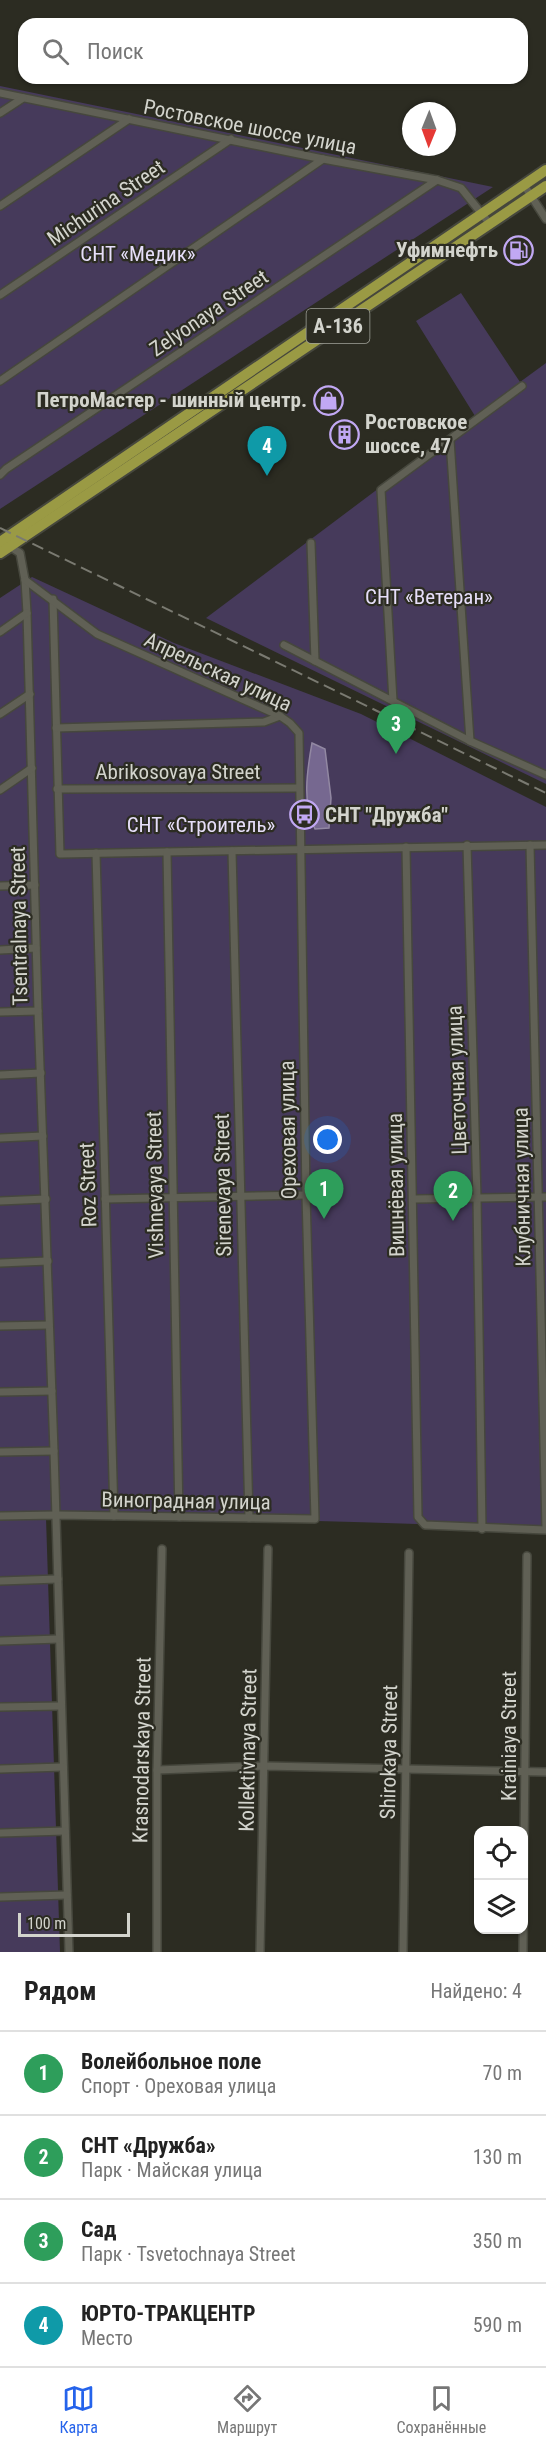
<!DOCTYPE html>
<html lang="ru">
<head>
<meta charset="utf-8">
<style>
	:root { --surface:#fff; --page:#f6f6f6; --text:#222; --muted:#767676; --line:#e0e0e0; --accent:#2563eb }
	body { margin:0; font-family:"Roboto Condensed",sans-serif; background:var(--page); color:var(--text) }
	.controls { position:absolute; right:18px; bottom:18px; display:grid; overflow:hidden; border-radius:12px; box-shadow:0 2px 4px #0004 }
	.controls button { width:54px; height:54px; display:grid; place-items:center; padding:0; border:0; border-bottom:2px solid var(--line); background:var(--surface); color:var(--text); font:30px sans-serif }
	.compass { position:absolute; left:402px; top:102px; width:54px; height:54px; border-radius:50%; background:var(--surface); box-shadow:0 2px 4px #0004; rotate:181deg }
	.scale { position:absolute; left:18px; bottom:15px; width:112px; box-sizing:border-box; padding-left:6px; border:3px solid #d3d4cd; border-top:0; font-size:16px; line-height:21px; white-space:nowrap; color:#d3d4cd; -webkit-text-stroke:4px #2c2c22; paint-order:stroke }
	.you { position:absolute; left:328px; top:1140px; width:21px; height:21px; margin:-15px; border:4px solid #fff; border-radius:50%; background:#1a73e8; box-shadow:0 0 0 9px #1a73e833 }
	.badge { display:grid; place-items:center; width:39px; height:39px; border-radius:50%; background:var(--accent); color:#fff; font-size:20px; font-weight:700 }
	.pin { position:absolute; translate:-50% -50px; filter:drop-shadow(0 2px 3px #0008) }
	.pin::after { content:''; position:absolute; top:32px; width:21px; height:18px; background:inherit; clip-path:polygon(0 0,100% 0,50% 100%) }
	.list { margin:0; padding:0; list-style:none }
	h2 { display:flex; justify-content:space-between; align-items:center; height:78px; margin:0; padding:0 24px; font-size:26px }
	h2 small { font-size:20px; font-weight:400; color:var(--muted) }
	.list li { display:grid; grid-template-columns:39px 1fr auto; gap:18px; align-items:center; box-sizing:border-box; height:84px; padding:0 24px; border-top:2px solid var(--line) }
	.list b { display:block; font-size:22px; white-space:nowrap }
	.list p { margin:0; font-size:20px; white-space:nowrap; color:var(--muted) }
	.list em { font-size:20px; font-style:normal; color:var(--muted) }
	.icon { flex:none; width:33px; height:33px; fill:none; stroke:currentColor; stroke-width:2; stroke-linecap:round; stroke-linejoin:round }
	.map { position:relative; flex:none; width:546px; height:1952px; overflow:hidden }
	.search { position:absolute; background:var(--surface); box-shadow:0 2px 4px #0004; left:18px; right:18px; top:18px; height:66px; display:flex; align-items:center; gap:15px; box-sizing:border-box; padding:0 21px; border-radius:18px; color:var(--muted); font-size:22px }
	.sheet { height:414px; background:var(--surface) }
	nav { display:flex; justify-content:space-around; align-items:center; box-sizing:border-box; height:84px; border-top:2px solid var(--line); background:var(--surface); font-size:16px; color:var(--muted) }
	nav a { display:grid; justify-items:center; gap:3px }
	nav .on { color:var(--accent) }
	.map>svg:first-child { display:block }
	.green { fill:#463a5b }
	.water { fill:#766890; stroke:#9288a2; stroke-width:1.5 }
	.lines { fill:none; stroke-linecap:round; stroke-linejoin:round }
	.minor-casing { stroke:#46473d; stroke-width:10 }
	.trunk-casing { stroke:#46473d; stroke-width:14 }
	.minor { stroke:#606055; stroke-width:7 }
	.trunk { stroke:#9a9a44; stroke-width:10 }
	.rail { stroke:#7a7a71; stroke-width:2; stroke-dasharray:12 6; stroke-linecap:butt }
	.labels { text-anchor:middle; stroke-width:4.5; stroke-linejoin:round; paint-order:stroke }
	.shield { fill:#2c2c22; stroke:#a1a29a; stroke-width:1.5 }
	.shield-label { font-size:20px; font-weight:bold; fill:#d3d4cd }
	.street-label { font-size:21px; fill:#d3d4cd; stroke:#2c2c22 }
	.poi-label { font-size:21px; font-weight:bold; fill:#d3d4cd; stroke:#2c2c22; text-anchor:end }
	.park-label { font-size:21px; fill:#e6def9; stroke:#2c2c22 }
</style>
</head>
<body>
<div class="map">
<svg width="546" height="1952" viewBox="0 0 546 1952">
	<rect width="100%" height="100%" fill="#2c2c22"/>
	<g class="green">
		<path d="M0,86l493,101 -493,322z"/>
		<path d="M461,293l59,89 26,-19v421l-340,-166 269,-202 -59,-95z"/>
		<path d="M32,577l142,66 187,71 185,93v722c-167,-7 -333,-12 -500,-11l14,434h-60v-1354z"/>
	</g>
	<path class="water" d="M312,743l13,6 6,49 -2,30 -14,1c-13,-25 -8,-58 -3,-86z"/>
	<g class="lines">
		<defs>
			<g id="minor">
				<path d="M0,93l323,66 114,21 24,8 29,36"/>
				<path d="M0,113l23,-15"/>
				<path d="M524,185l22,34"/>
				<path d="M0,206l129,-87"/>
				<path d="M0,295l231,-156"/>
				<path d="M0,381l323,-222"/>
				<path d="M450,440l20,301"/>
				<path d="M0,475l6,-6 431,-289"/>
				<path d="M311,543l4,118"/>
				<path d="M9,546l11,7 5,27 2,33 11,398 16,440 15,501"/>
				<path d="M53,599l7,255 486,-9"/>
				<path d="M0,632l27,-19"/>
				<path d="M284,645l186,96 76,34"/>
				<path d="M393,701l-12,-211 141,-104"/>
				<path d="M0,714l30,-20"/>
				<path d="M56,728l208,-6 16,-6"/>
				<path d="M57,789l241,-1"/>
				<path d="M0,790l32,-22"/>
				<path d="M467,845l10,353 5,331"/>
				<path d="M530,845l16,684"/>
				<path d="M406,847l12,670 7,8 121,5"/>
				<path d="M232,851l17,667"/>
				<path d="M167,852l12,665"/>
				<path d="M96,853l18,663"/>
				<path d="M0,886l35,-1"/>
				<path d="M0,950l36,-2"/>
				<path d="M0,1012l38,-1"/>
				<path d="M0,1075l41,-2"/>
				<path d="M0,1138l43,-2"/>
				<path d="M105,1199l201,-4"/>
				<path d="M414,1199l132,-2"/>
				<path d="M0,1201l46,-2"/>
				<path d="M0,1263l48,-2"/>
				<path d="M0,1326l49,-1"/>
				<path d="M0,1392l52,-1"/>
				<path d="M0,1452l54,-1"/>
				<path d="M0,1516l56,-1 259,4 -9,-324 -7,-462 -9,-10 -10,-7 -183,-82 -72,-54"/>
				<path d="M0,1581l58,-2"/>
				<path d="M0,1641l59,-2"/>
				<path d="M0,1707l61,-1"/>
				<path d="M0,1769l63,-2"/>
				<path d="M157,1770l107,-4 282,6"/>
				<path d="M0,1833l65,-2"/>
				<path d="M0,1897l67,-2"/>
				<path d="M157,1952v-182l5,-221"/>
				<path d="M260,1952l8,-403"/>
				<path d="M403,1952l6,-399"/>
				<path d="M523,1952l4,-396"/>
			</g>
			<g id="trunk">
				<path d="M0,542l546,-372"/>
				<path d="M0,553l546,-367"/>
			</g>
		</defs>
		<use href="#minor" class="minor-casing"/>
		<use href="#trunk" class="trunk-casing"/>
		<use href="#minor" class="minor"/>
		<use href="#trunk" class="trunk"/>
		<path class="rail" d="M0,528l546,265"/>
	</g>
	<defs>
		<symbol id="fuel-ring" viewBox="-11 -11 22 22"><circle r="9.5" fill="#2c2c22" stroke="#c1a8f3" stroke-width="1.5"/><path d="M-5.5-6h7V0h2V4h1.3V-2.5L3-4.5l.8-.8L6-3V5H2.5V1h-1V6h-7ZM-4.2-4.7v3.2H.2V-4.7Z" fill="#c1a8f3"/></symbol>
		<symbol id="shop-ring" viewBox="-11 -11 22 22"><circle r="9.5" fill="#2c2c22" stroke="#c1a8f3" stroke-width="1.5"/><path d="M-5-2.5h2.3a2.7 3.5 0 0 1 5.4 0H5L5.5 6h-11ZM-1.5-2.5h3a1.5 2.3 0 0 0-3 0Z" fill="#c1a8f3"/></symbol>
		<symbol id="building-ring" viewBox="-11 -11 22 22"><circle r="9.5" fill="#2c2c22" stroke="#c1a8f3" stroke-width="1.5"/><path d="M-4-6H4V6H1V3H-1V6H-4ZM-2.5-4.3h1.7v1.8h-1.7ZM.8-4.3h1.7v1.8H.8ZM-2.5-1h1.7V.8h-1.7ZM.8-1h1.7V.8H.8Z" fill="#c1a8f3"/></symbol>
		<symbol id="bus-ring" viewBox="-11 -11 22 22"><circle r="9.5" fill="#2c2c22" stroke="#c1a8f3" stroke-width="1.5"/><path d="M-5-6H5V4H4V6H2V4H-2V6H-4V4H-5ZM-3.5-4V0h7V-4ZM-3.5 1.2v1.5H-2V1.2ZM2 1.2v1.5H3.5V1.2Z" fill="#c1a8f3"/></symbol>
	</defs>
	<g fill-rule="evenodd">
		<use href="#fuel-ring" x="502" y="234" width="33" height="33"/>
		<use href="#shop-ring" x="312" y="384" width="33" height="33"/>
		<use href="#building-ring" x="328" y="418" width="33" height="33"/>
		<use href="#bus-ring" x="288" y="798" width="33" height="33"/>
	</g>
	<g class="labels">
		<rect class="shield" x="306.5" y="309" width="63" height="34" rx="4.5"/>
		<g class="shield-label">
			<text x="338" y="333">А-136</text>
		</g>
		<g class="street-label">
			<text transform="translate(250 127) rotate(11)" y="7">Ростовское шоссе улица</text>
			<text transform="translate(106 203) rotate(-34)" y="7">Michurina Street</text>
			<text transform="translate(209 313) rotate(-34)" y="7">Zelyonaya Street</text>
			<text transform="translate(218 672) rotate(25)" y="7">Апрельская улица</text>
			<text x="178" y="779">Abrikosovaya Street</text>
			<text transform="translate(19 926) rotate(-91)" y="7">Tsentralnaya Street</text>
			<text transform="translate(457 1080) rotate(-92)" y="7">Цветочная улица</text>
			<text transform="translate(288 1130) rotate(-91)" y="7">Ореховая улица</text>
			<text transform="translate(88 1185) rotate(-92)" y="7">Roz Street</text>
			<text transform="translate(155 1185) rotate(-91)" y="7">Vishnevaya Street</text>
			<text transform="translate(223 1185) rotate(-91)" y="7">Sirenevaya Street</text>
			<text transform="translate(396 1185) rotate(-91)" y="7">Вишнёвая улица</text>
			<text transform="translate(522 1187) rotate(-91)" y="7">Клубничная улица</text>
			<text transform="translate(186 1501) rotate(1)" y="7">Виноградная улица</text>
			<text transform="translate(509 1736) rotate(-90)" y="7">Krainiaya Street</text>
			<text transform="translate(142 1750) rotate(-89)" y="7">Krasnodarskaya Street</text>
			<text transform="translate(248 1750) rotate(-89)" y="7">Kollektivnaya Street</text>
			<text transform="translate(389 1752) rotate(-89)" y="7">Shirokaya Street</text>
		</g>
		<g class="poi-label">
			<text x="498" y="257">Уфимнефть</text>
			<text x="307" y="407">ПетроМастер - шинный центр.</text>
			<text x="365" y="429" text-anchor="start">Ростовское<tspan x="365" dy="24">шоссе, 47</tspan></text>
			<text x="325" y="822" text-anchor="start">СНТ "Дружба"</text>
		</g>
		<g class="park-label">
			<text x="138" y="261">СНТ «Медик»</text>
			<text x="429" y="604">СНТ «Ветеран»</text>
			<text x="201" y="832">СНТ «Строитель»</text>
		</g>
	</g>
</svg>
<div class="controls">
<button><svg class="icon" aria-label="locate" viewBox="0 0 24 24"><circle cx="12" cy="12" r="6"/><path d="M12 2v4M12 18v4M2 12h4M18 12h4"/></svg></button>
<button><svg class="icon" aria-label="layers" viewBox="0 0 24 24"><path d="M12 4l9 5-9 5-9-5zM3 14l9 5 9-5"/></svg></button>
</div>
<svg class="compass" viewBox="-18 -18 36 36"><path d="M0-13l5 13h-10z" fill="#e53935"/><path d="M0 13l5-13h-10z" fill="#767676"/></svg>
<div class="scale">100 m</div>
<div class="you"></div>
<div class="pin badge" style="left:324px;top:1219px;background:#2e9e5b">1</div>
<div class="pin badge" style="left:453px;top:1221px;background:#2e9e5b">2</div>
<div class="pin badge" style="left:396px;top:754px;background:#2e9e5b">3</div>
<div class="pin badge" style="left:267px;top:476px;background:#0f9aa8">4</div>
<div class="search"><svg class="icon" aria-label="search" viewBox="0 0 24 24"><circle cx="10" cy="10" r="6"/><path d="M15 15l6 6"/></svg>Поиск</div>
</div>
<section class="sheet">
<h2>Рядом<small>Найдено: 4</small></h2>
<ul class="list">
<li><span class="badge" style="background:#2e9e5b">1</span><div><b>Волейбольное поле</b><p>Спорт · Ореховая улица</p></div><em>70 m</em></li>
<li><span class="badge" style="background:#2e9e5b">2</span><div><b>СНТ «Дружба»</b><p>Парк · Майская улица</p></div><em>130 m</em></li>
<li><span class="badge" style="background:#2e9e5b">3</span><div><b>Сад</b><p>Парк · Tsvetochnaya Street</p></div><em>350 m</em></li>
<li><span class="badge" style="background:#0f9aa8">4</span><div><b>ЮРТО-ТРАКЦЕНТР</b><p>Место</p></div><em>590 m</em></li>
</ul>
</section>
<nav>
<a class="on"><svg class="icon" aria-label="map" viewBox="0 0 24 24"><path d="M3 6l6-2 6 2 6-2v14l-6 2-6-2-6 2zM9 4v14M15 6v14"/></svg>Карта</a>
<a><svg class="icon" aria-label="directions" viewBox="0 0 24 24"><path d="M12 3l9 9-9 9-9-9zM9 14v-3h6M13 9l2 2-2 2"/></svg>Маршрут</a>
<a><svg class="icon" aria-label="saved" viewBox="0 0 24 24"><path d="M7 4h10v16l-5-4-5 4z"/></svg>Сохранённые</a>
</nav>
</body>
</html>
